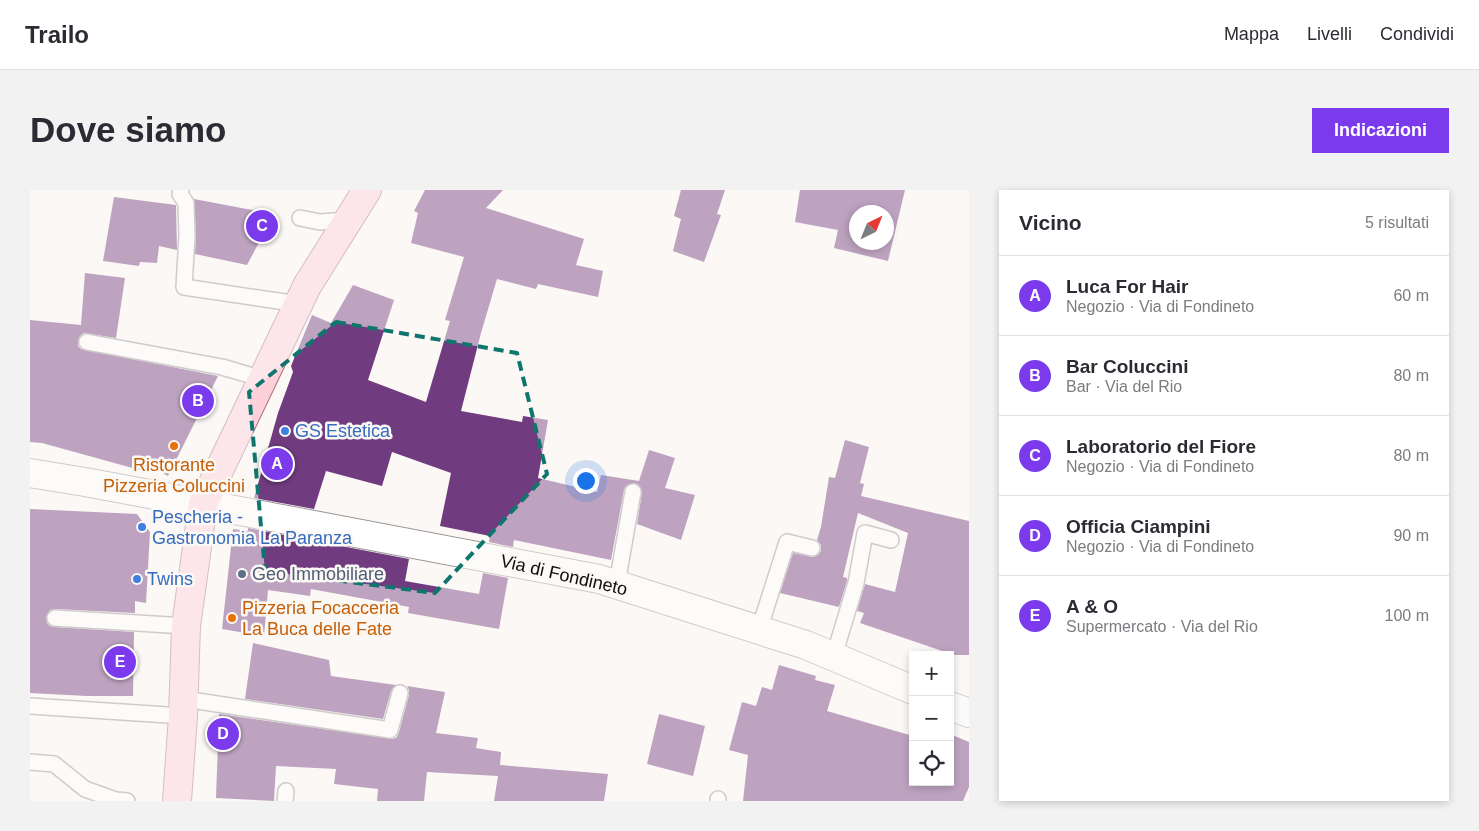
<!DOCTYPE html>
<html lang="it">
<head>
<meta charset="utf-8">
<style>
	:root { --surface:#fff; --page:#f2f2f3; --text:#2b2b33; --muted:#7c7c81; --line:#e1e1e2; --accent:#7c3aed }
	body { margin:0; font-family:Helvetica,sans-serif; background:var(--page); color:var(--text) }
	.controls { position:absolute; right:15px; bottom:15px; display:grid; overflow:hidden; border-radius:0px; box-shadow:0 2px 8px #0003 }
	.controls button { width:45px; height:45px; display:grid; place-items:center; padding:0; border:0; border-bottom:1px solid var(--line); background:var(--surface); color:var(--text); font:25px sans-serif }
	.compass { position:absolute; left:819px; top:15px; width:45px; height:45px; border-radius:50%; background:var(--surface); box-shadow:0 2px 8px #0003; rotate:43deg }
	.you { position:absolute; left:555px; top:290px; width:18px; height:18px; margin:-12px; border:4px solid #fff; border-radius:50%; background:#1a73e8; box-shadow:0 0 0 8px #1a73e833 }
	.badge { display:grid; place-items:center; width:32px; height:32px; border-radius:50%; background:var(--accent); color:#fff; font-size:16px; font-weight:700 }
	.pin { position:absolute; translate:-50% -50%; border:2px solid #fff; box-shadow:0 1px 5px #0006 }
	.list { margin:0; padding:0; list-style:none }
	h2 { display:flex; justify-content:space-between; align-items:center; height:65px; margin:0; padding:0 20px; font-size:21px }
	h2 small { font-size:16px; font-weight:400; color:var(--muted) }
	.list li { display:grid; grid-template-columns:32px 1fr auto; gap:15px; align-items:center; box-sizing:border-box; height:80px; padding:0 20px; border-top:1px solid var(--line) }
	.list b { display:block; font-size:19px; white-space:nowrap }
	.list p { margin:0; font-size:16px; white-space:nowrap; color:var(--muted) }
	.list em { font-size:16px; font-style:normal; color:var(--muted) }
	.icon { flex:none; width:28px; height:28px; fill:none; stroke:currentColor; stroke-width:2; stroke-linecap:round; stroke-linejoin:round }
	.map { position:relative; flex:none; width:939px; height:611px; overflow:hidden; border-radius:0px }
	header { display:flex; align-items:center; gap:30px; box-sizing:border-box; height:70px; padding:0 25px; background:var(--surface); border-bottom:1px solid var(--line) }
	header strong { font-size:24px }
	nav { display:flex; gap:28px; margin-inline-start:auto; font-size:18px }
	.intro { display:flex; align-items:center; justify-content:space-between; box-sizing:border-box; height:120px; padding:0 30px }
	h1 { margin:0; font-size:35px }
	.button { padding:12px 22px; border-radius:0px; background:var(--accent); color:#fff; font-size:18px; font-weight:700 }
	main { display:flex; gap:30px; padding:0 30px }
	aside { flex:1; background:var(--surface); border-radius:0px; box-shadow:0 2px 8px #0003 }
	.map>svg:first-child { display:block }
	.building { fill:#713c7f; fill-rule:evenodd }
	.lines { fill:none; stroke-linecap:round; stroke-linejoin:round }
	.service-casing { stroke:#9a9695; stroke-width:18 }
	.minor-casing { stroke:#9a9695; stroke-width:30 }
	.primary-casing { stroke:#a87782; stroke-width:30 }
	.service { stroke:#fff; stroke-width:15 }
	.minor { stroke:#fff; stroke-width:28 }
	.primary { stroke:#fdd0da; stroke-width:28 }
	.marked { fill:none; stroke:#0f766e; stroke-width:4; stroke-dasharray:10 6; stroke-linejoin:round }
	.shop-dot { fill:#3f7fe0; stroke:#fcf8f6; stroke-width:2 }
	.food-dot { fill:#e8710a; stroke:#fcf8f6; stroke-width:2 }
	.service-dot { fill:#5c6f8a; stroke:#fcf8f6; stroke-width:2 }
	.labels { text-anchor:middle; stroke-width:5; stroke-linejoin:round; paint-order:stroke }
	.shop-label { font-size:18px; fill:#366cbe; stroke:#fcf8f6; text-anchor:start }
	.food-label { font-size:18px; fill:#c56008; stroke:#fcf8f6 }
	.service-label { font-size:18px; fill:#4e5e75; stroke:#fcf8f6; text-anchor:start }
	.street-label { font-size:18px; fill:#0e0d0c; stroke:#fcf8f6 }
</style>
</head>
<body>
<header>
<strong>Trailo</strong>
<nav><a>Mappa</a><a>Livelli</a><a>Condividi</a></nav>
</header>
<div class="intro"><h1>Dove siamo</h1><a class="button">Indicazioni</a></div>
<main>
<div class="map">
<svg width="939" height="611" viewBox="0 0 939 611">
	<rect width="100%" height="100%" fill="#fcf8f6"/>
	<g class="building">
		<path d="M395,0h78l-17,18 98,31 -8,26 27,6 -5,26 -60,-13 -2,5 -39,-10 -16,54 -20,78 61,11 1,-6 25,4 -10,58 59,14 4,-17 38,6 10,-31 26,8 -10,30 30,7 -14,45 -44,-16 5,-31 -3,-8 -5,-2 -8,3 -2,4 -13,70 -97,-20 -1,7 -24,-5 1,-6 -50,-10 11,-53 -59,-21 -10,34 -56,-15 -12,38 -60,-11 24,-85 15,-41 -2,-6 21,-51 19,8 22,-38 41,15 -26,80 58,22 24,-81 -5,-1 19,-63 -53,-14 7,-30 -4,-2z"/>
		<path d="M651,0h44l-8,24 4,1 -17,47 -31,-11 8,-32 -7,-3z"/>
		<path d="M770,0h105l-17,71 -54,-13 4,-18 -43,-8zM826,22h30v30h-30z"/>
		<path d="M84,7l62,8 1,45 -18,-4 -2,17 -17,-1 -1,4 -36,-5z"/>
		<path d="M164,9l64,12 14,7 -25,47 -52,-11 1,-18z"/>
		<path d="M55,83l40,5 -9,60 -32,-5 -4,3 -2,5v5l3,3 137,27 -50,100 -18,-10 -3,6 -105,-29 -12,-1v-122l51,5z"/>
		<path d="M815,250l24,7 -9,36 4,1 -3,12 108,25v134h-15l-94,-32 4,-10 -7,-2 8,-27 30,8 13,-59 -50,-20 -15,64 4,1v3l-8,26 -59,-14 13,-40 21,4 4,-2 3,-4v-6l-4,-5 4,-13 8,-50 6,1z"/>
		<path d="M0,319l107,5 13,18 -4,71 -11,-2v12l-79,-4 -6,1 -4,7 1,6 3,3 4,1 80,5 -1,64h-46l-57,-3z"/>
		<path d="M218,338l161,31 -4,22 74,13 4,-21 25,5 -9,51 -91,-16 1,-6 -98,-18 -1,7 -42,-6 -4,46 -42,-7 11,-100 15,2z"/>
		<path d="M223,453l76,17 2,16 65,9 -5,6 -8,28 -138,-20z"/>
		<path d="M749,475l37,11 -1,4 20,5 -8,26 86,25v46h37v-48l19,8v45l-6,14h-220l5,-46 -19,-5 13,-48 14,4 6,-19 10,3z"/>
		<path d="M377,496l38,6 -9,41 42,5 -2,10 25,4 -1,13 108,9 -4,27h-110l4,-25 -71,-4 -3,29h-47l1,-12 -44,-5 2,-15 -60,-3 -2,35 -58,-3 3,-84 174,25 4,-2 2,-5 10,-37v-5z"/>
		<path d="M629,524l46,12 -12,50 -46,-12z"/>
	</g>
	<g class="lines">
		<defs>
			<g id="service">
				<path d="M151,0l-1,4 6,9 1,33 -3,51 114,17"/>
				<path d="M270,28l20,4 28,-2"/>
				<path d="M57,152l135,25 41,12"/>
				<path d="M587,394l16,-92"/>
				<path d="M25,428l131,8"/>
				<path d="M729,440l28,-88 25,6"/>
				<path d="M804,466l22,-73 9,-50 26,7"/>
				<path d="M154,509l206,31 10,-37"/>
				<path d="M0,516l153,10"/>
				<path d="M0,572l24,2 31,25 31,11 11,1"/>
				<path d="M255,611l1,-10"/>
				<path d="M688,611v-2"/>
			</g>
			<g id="minor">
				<path d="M0,283l55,9 118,22 396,75 207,66 107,45"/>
				<path d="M920,516l19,7"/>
			</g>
			<path id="primary" d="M147,611l6,-85 3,-90 17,-122 104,-218 60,-96"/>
		</defs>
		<use href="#service" class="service-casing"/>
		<use href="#minor" class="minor-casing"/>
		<use href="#primary" class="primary-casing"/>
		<use href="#service" class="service"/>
		<use href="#minor" class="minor"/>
		<use href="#primary" class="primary"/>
	</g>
	<path d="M0 0H939V611H0ZM306,132l181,31 30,121 -112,119 -170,-22 -16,-179z" fill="#fcf8f6" fill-opacity=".55" fill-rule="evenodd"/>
	<path class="marked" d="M306,132l181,31 30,121 -112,119 -170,-22 -16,-179z"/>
	<g class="shop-dot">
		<circle cx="255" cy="241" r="5"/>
		<circle cx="112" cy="337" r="5"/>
		<circle cx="107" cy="389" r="5"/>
	</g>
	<g class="food-dot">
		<circle cx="144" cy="256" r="5"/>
		<circle cx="202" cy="428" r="5"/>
	</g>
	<circle class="service-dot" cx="212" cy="384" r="5"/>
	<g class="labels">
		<g class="shop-label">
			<text x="265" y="247">GS Estetica</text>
			<text x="122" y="333">Pescheria -<tspan x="122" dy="21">Gastronomia La Paranza</tspan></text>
			<text x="117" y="395">Twins</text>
		</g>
		<g class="food-label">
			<text x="144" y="281">Ristorante<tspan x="144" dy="21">Pizzeria Coluccini</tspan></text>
			<text x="212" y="424" text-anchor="start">Pizzeria Focacceria<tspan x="212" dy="21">La Buca delle Fate</tspan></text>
		</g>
		<g class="service-label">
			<text x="222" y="390">Geo Immobiliare</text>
		</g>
		<g class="street-label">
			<text transform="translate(534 385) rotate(13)" y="6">Via di Fondineto</text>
		</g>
	</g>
</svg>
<div class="controls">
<button>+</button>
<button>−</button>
<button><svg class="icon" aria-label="locate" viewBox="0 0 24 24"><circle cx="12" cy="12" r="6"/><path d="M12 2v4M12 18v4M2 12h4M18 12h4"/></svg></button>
</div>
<svg class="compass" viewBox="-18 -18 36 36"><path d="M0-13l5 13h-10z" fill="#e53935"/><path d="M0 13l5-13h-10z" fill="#7c7c81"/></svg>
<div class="you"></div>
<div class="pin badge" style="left:247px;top:274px">A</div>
<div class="pin badge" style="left:168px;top:211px">B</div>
<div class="pin badge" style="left:232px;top:36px">C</div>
<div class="pin badge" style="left:193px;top:544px">D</div>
<div class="pin badge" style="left:90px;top:472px">E</div>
</div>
<aside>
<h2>Vicino<small>5 risultati</small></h2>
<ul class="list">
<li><span class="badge">A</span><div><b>Luca For Hair</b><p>Negozio · Via di Fondineto</p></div><em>60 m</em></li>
<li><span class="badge">B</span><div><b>Bar Coluccini</b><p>Bar · Via del Rio</p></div><em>80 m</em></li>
<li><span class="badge">C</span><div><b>Laboratorio del Fiore</b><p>Negozio · Via di Fondineto</p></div><em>80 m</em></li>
<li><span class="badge">D</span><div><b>Officia Ciampini</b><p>Negozio · Via di Fondineto</p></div><em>90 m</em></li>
<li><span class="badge">E</span><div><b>A &amp; O</b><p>Supermercato · Via del Rio</p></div><em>100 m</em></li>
</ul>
</aside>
</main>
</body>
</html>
